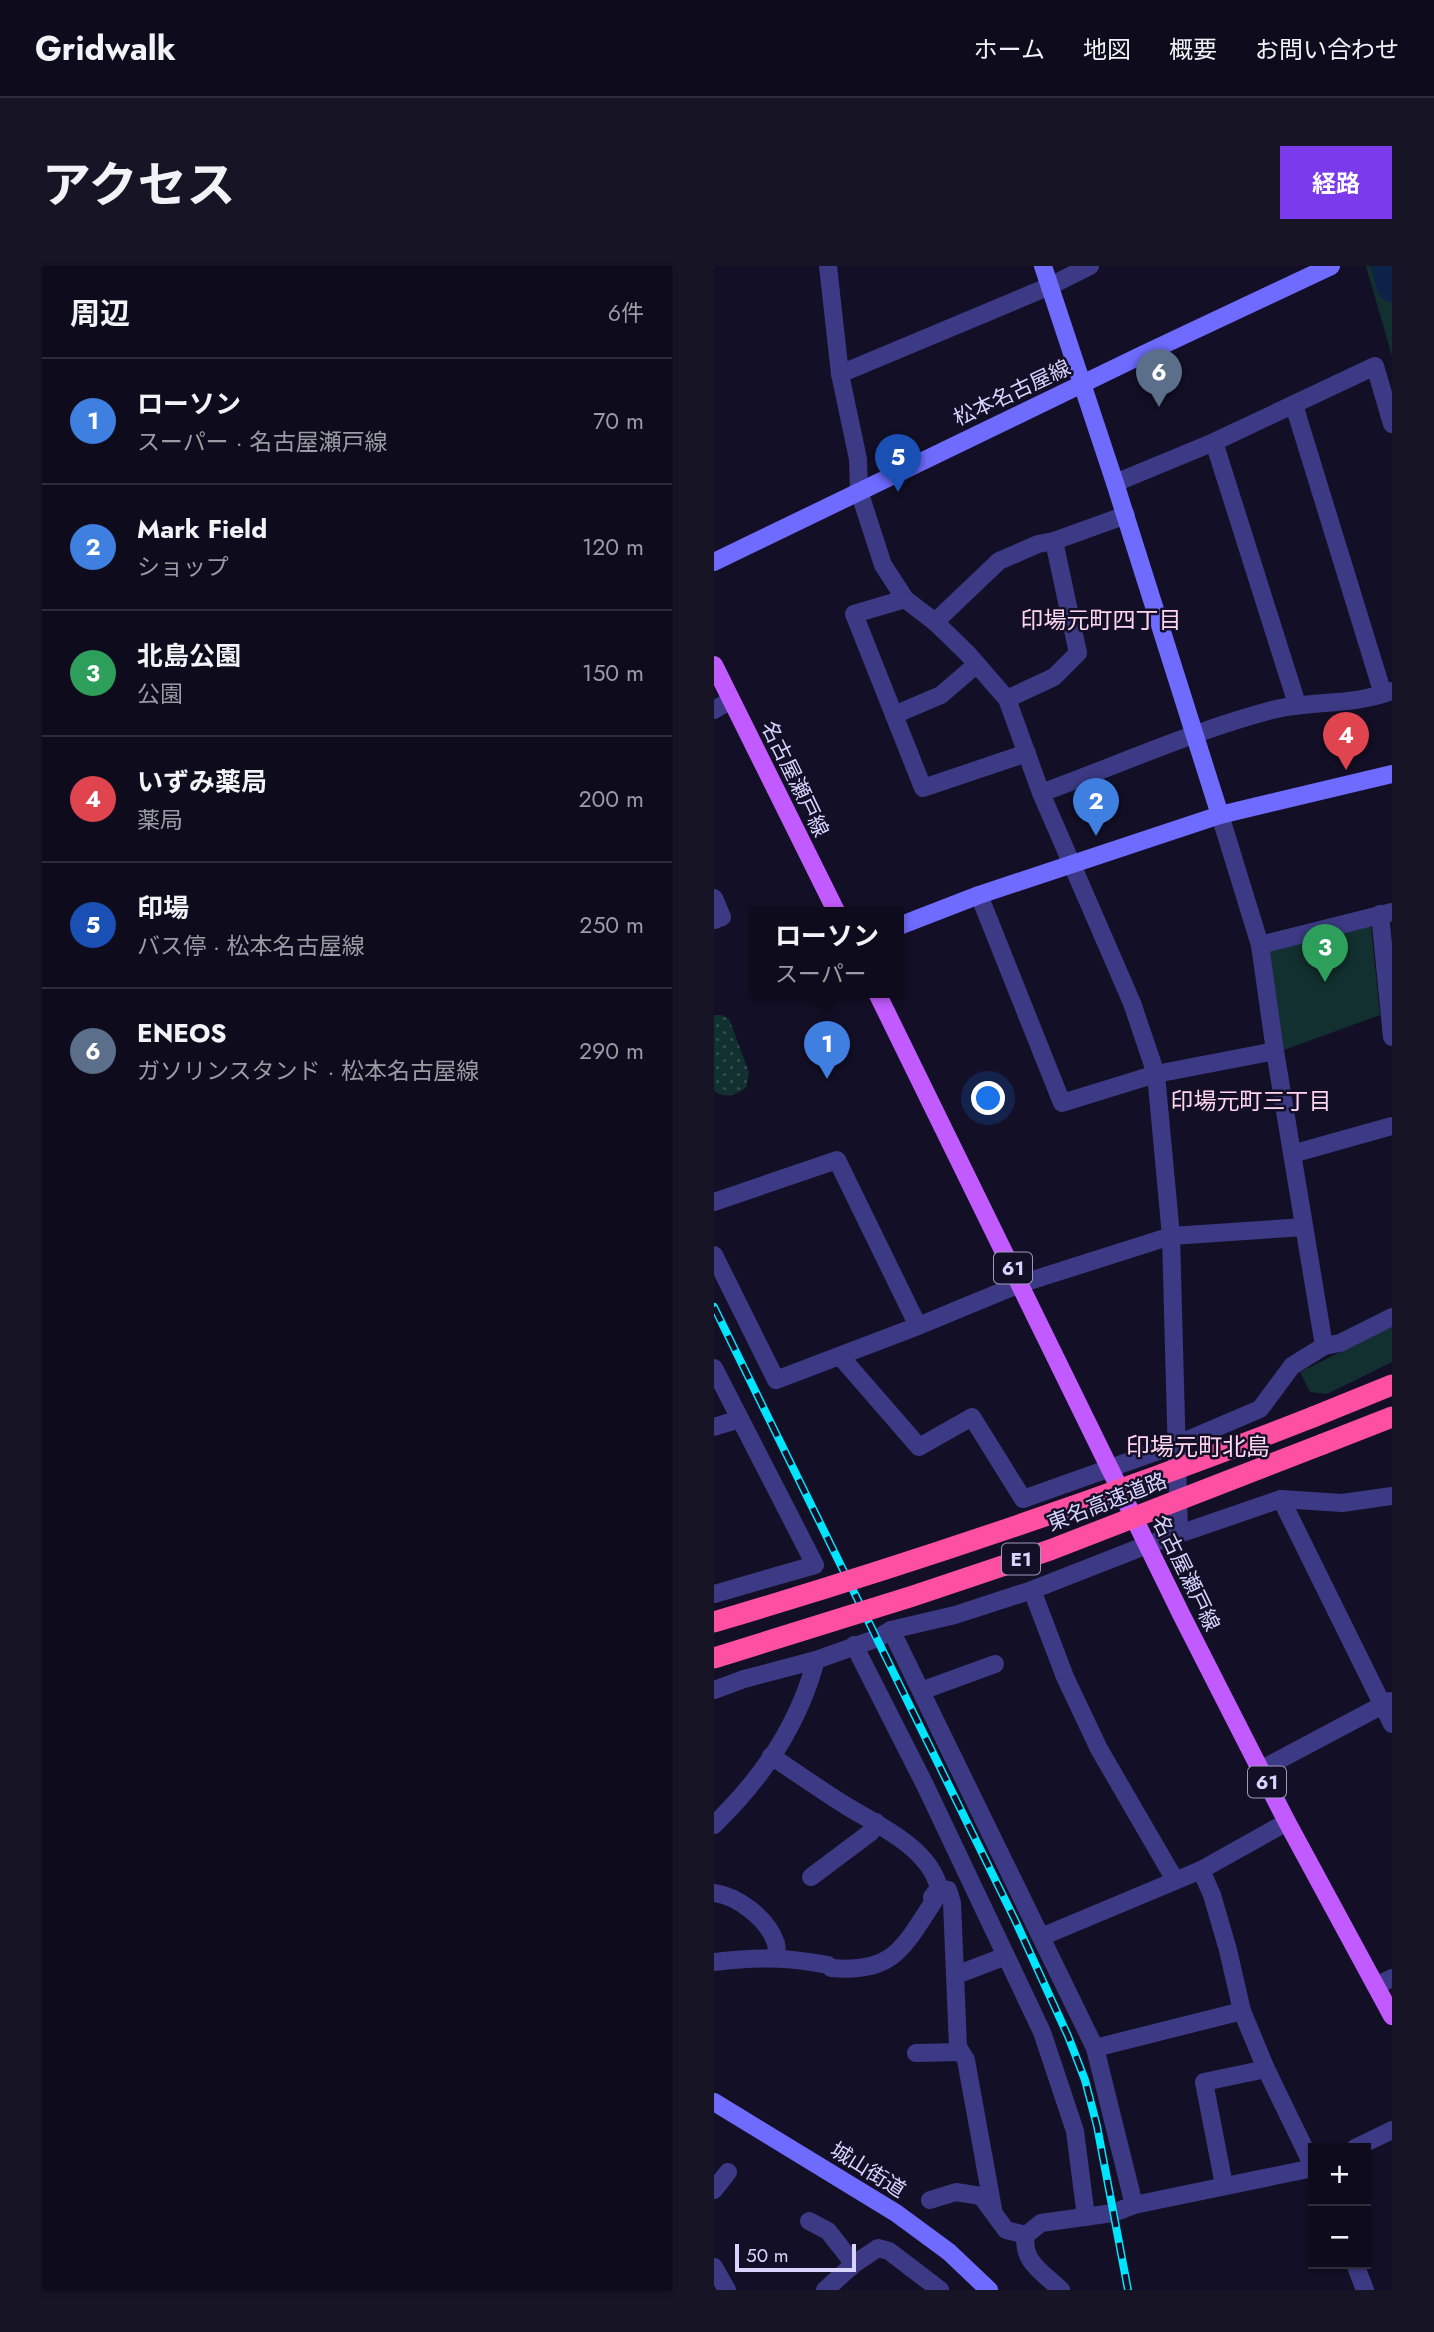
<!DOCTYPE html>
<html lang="ja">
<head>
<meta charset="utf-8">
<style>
	:root { --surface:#0e0b1c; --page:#171425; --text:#f1f3f6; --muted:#9b9ba3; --line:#2e2b3b; --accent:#7c3aed }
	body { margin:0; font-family:Jost,"Noto Sans JP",sans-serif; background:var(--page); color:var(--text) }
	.controls { position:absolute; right:21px; bottom:21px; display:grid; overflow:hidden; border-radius:0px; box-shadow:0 2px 5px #0004 }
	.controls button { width:63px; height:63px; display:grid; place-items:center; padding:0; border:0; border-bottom:2px solid var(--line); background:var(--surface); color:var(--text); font:35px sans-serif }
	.scale { position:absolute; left:21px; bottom:18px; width:121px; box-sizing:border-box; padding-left:7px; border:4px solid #d9d4ff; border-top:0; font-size:19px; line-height:24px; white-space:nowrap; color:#d9d4ff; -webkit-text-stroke:5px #130f26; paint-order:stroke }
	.you { position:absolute; left:275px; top:833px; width:24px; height:24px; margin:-18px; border:5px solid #fff; border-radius:50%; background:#1a73e8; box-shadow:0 0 0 10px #1a73e833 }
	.badge { display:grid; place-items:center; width:46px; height:46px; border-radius:50%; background:var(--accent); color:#fff; font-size:23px; font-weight:700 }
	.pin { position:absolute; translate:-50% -58px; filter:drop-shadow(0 2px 4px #0008) }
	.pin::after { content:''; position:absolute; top:37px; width:24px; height:21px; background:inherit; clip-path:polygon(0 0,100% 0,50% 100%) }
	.popup { position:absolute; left:36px; top:641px; width:154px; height:91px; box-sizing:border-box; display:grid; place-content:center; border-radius:0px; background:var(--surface); filter:drop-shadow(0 2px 5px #0005); font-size:23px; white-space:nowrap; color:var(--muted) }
	.popup b { font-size:26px; color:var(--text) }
	.popup::after { content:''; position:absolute; left:50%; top:100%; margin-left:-14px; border:14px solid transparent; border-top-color:var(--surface) }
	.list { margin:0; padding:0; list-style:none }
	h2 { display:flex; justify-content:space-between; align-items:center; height:91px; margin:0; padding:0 28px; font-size:30px }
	h2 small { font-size:23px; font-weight:400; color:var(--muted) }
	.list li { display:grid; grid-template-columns:46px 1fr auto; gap:21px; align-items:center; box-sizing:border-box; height:126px; padding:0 28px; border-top:2px solid var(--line) }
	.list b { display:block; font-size:26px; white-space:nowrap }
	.list p { margin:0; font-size:23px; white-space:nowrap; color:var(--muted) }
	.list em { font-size:23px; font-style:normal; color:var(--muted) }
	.map { position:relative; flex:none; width:678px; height:2024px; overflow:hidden; border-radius:0px }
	header { display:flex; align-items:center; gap:42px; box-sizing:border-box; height:98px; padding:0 35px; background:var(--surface); border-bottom:2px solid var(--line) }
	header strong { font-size:33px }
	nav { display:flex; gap:38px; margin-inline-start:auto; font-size:24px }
	.intro { display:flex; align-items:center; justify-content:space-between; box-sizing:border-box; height:168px; padding:0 42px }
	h1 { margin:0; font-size:49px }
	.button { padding:18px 32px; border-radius:0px; background:var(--accent); color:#fff; font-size:24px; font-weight:700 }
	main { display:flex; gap:42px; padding:0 42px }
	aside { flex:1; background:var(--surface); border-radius:0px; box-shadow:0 2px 5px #0004 }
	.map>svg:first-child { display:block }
	.grass { fill:url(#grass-dots) }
	.park { fill:#12302f }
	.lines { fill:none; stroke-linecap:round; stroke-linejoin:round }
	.river { stroke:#0c2248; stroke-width:30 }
	.street { stroke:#3d3a85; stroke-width:18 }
	.secondary { stroke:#6f6bff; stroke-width:18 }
	.primary { stroke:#c25bff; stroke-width:18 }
	.highway { stroke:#ff4fa3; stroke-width:21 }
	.rail-casing { stroke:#00e5ff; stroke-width:8 }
	.rail { stroke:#130f26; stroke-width:5; stroke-dasharray:16; stroke-linecap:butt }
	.highway-bridge { stroke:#ff4fa3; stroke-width:21 }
	.labels { text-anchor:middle; stroke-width:5; stroke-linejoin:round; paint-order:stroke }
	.shield { fill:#130f26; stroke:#9e99be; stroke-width:2 }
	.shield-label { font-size:19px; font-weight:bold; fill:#d9d4ff }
	.street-label { font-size:21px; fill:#d9d4ff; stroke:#130f26 }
	.neighbourhood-label { font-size:23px; fill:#ffd6f0; stroke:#130f26 }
	.quarter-label { font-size:24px; fill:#ffd6f0; stroke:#130f26 }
</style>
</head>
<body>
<header>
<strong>Gridwalk</strong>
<nav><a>ホーム</a><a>地図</a><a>概要</a><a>お問い合わせ</a></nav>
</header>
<div class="intro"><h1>アクセス</h1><a class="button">経路</a></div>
<main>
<aside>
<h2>周辺<small>6件</small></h2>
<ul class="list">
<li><span class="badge" style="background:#3f7fe0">1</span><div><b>ローソン</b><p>スーパー · 名古屋瀬戸線</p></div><em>70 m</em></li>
<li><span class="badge" style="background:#3f7fe0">2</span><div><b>Mark Field</b><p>ショップ</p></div><em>120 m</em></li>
<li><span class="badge" style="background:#2e9e5b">3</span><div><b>北島公園</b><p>公園</p></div><em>150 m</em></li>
<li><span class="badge" style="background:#e0444e">4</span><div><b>いずみ薬局</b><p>薬局</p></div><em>200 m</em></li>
<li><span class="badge" style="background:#1a4fb4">5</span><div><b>印場</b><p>バス停 · 松本名古屋線</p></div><em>250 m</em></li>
<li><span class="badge" style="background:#5c6f8a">6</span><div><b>ENEOS</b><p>ガソリンスタンド · 松本名古屋線</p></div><em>290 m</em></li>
</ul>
</aside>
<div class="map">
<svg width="678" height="2024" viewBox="0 0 678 2024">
	<defs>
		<pattern id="grass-dots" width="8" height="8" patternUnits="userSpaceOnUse" patternTransform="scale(1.75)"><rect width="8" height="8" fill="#12302f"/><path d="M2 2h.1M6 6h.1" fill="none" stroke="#344d4e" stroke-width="1.8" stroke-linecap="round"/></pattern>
	</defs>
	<rect width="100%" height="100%" fill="#130f26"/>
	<path class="grass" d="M0,749h8l7,4 20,53 -3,16c-11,7 -20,11 -32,3z"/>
	<g class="park">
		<path d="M652,0h26v90l-24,-83z"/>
		<path d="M657,660l9,89 -96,35 -15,-100z"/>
		<path d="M678,1061v35l-65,32 -17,-2 -10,-20z"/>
	</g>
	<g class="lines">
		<path class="river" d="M672,0l6,21"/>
		<g class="street">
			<path d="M114,0l12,108 18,85 1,32 24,74 22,34 30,23 32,31 40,46 34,94 91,210 24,71 15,162 8,297"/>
			<path d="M126,108l210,-88 40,-20"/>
			<path d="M580,139l89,289"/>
			<path d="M500,176l83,262"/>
			<path d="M401,217l99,-41 161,-76 17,58"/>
			<path d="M191,333l-51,15 69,174 104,-35"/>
			<path d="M221,356l64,-61 39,-17 16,-3 72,-26"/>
			<path d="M293,433l47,-22 24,-24 -24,-112"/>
			<path d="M0,444l17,-10"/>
			<path d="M180,449l47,-20 36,-31"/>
			<path d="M327,527c77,-28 152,-62 231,-83 39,-10 81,-4 120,-19"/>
			<path d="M506,549l40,130 15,106 49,295"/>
			<path d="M265,629l83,208 94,-29 119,-23"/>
			<path d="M0,632l8,19 -8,3"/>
			<path d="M666,648l12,123"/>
			<path d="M546,679l132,-33"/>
			<path d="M578,888l100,-28"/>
			<path d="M0,936l123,-42 81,166"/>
			<path d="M0,989l62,125 142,-54 102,-42 151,-48 133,-9"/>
			<path d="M126,1090l79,91 53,-30 51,82 155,-55 82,-35 32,-43 32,-20 16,-3 52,-26"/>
			<path d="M0,1102l101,197 -101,29"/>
			<path d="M0,1161l26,-8"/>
			<path d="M567,1233l111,225"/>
			<path d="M318,1324l33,87 34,72 76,131"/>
			<path d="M177,1364l204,418 39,157"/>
			<path d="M140,1379l71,140 117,247 33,99 11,86"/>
			<path d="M0,1424l30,-11 72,-19 62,-22 13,-8 64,-15 77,-25 115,-45 134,-46 61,4 50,-7"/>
			<path d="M207,1425l74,-27"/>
			<path d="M57,1490c26,17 51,35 77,51 32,19 81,41 91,81l9,2 4,13 6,144 8,13 27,149"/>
			<path d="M546,1504l130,-69"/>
			<path d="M0,1559c49,-48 84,-99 102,-165"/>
			<path d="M487,1604l11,25 16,55 14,61 24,58 47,97"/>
			<path d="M97,1611l60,-45 5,-10"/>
			<path d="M0,1627c23,3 53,25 61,48 3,5 1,11 0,16"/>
			<path d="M327,1671l160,-67 86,-48"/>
			<path d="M0,1696c41,-5 73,-5 114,3l3,3c62,6 72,-20 103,-67l-2,-4 7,-9"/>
			<path d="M242,1709l50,-19"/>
			<path d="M662,1720l16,-8"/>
			<path d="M381,1782l147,-37"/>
			<path d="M202,1787l45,-1"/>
			<path d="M641,1882l37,-18"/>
			<path d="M510,1919l-20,-103 62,-13"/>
			<path d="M0,1924l14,-18"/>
			<path d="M216,1934l26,-8 25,4 25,34 20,5"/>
			<path d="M95,1955l19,10 26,33"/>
			<path d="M641,1998l10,26"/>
			<path d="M0,2001l13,23"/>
			<path d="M111,2024l29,-26 24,-16 11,3 51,39"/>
			<path d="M347,2024c-17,-17 -40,-28 -35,-55l15,-12 72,-10 21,-8 179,-37"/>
		</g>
		<g class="secondary">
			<path d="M329,0l72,217 105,332"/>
			<path d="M0,296l430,-208 187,-88"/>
			<path d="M185,660l80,-31 241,-80 172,-41"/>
			<path d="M0,1836l182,111 53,39 40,38"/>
		</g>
		<g class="primary">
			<path d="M0,399l123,248"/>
			<path d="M163,727l305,623 105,206 105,194"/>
		</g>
		<g class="highway">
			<path d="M599,1151l79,-32"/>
			<path d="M609,1178l69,-27"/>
		</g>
		<defs>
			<path id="rail" d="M0,1041l301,613 53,116 17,44 12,46 31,164"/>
		</defs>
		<use href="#rail" class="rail-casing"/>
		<use href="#rail" class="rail"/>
		<g class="highway-bridge">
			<path d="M0,1356c203,-60 403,-128 599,-205"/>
			<path d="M0,1392l199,-62 137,-46 273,-106"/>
		</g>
	</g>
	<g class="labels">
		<g class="shield">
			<rect x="280" y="986.5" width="38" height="31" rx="5"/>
			<rect x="288" y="1277.5" width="38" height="31" rx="5"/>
			<rect x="534" y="1500.5" width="38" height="31" rx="5"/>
		</g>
		<g class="shield-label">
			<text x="299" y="1009">61</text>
			<text x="307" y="1300">E1</text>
			<text x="553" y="1523">61</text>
		</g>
		<g class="street-label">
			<text transform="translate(298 127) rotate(-25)" y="7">松本名古屋線</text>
			<text transform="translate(81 513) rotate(64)" y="7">名古屋瀬戸線</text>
			<text transform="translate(393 1236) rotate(-21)" y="7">東名高速道路</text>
			<text transform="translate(472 1307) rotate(64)" y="7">名古屋瀬戸線</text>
			<text transform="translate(154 1904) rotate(32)" y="7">城山街道</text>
		</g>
		<g class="neighbourhood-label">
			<text x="387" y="362">印場元町四丁目</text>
			<text x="537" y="843">印場元町三丁目</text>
		</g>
		<g class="quarter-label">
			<text x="484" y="1189">印場元町北島</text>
		</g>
	</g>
</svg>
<div class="controls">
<button>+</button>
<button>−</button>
</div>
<div class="scale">50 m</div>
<div class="you"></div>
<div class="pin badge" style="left:113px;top:813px;background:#3f7fe0">1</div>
<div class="popup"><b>ローソン</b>スーパー</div>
<div class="pin badge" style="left:382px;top:570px;background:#3f7fe0">2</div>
<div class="pin badge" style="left:611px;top:716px;background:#2e9e5b">3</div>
<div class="pin badge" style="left:632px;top:504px;background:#e0444e">4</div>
<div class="pin badge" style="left:184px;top:226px;background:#1a4fb4">5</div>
<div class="pin badge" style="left:445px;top:141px;background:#5c6f8a">6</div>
</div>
</main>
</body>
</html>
